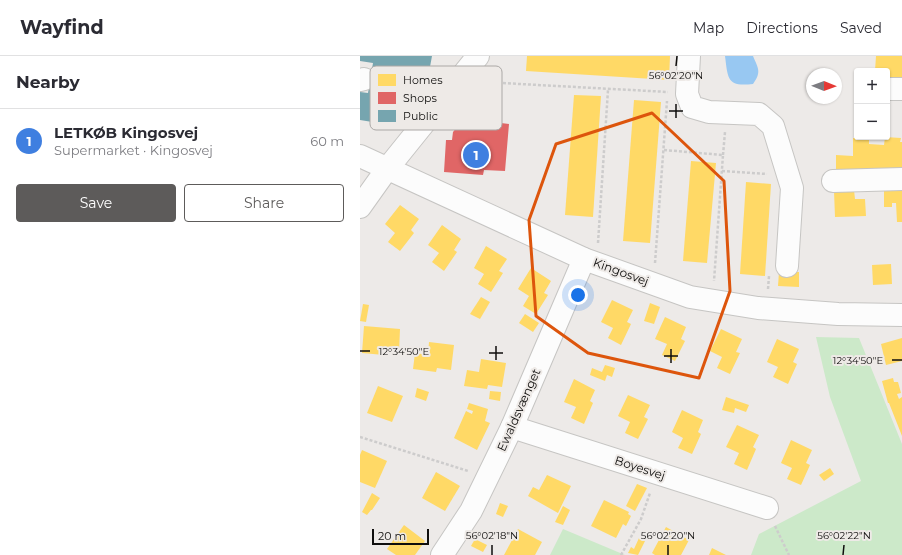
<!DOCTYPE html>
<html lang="en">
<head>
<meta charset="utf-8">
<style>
	:root { --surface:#fff; --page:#f7f7f7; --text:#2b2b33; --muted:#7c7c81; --line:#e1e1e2; --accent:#5d5b5a }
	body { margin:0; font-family:Montserrat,sans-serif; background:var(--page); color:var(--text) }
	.controls { position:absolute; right:12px; top:12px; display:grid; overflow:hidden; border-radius:4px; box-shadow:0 1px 3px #0004 }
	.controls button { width:36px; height:36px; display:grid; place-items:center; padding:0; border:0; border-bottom:1px solid var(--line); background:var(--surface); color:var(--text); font:20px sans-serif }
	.compass { position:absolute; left:446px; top:12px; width:36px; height:36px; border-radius:50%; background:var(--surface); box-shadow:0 1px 3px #0004; rotate:91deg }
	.scale { position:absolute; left:12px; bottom:10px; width:57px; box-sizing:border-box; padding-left:4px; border:2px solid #0f0e0d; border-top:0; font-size:11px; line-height:14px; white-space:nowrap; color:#0f0e0d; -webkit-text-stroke:3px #eeeae7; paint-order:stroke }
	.you { position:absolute; left:218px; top:239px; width:14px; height:14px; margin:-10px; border:3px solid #fff; border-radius:50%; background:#1a73e8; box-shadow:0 0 0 6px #1a73e833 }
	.badge { display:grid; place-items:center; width:26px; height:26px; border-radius:50%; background:var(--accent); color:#fff; font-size:13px; font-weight:700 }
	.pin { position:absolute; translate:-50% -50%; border:2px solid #fff; box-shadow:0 1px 4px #0006 }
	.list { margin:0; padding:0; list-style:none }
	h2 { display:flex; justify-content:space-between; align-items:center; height:52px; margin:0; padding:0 16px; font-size:17px }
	h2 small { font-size:13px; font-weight:400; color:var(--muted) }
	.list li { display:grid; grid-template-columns:26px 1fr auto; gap:12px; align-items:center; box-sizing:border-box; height:64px; padding:0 16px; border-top:1px solid var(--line) }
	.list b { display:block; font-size:15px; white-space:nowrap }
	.list p { margin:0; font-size:13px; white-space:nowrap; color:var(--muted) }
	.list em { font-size:13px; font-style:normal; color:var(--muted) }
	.actions { display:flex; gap:8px; padding:12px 16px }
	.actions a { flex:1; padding:9px 0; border:1px solid var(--accent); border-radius:4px; text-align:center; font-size:14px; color:var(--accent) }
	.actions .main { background:var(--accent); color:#fff }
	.map { position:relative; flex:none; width:542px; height:499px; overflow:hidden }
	header { display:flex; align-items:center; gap:24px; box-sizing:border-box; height:56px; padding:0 20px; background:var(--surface); border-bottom:1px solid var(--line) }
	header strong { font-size:19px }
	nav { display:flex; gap:22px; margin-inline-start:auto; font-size:14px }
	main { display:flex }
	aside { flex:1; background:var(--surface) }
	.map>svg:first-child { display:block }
	.green { fill:#cce9c9 }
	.water { fill:#98c8f2 }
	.homes { fill:#ffd966 }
	.shops { fill:#e06666 }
	.public { fill:#76a5af }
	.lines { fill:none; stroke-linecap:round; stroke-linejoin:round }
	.minor-casing { stroke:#c6c5c3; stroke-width:24 }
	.path { stroke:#cdcccc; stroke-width:2.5; stroke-dasharray:3 2; stroke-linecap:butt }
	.minor { stroke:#fcfcfc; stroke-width:22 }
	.marked { fill:none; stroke:#dd550c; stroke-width:3; stroke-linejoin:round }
	.ticks { fill:none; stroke:#0f0e0d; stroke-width:1.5 }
	.labels { text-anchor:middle; stroke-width:4; stroke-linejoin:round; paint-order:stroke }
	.street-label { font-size:12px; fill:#0f0e0d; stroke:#eeeae7 }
	.key { fill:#eeeae7; stroke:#aba8a6; stroke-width:1 }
	.key-label { font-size:11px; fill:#0f0e0d }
	.ticks-label { font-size:10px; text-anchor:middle; fill:#0f0e0d; stroke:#eeeae7; stroke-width:4; stroke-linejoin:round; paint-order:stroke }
</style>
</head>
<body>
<header>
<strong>Wayfind</strong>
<nav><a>Map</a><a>Directions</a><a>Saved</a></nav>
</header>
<main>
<aside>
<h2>Nearby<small></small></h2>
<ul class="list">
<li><span class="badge" style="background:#3f7fe0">1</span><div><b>LETKØB Kingosvej</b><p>Supermarket · Kingosvej</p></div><em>60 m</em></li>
</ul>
<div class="actions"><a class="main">Save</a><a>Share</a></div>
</aside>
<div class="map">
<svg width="542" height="499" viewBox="0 0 542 499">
	<rect width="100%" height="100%" fill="#edeae8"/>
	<g class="green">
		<path d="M456,281l43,1 43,106v111h-151l8,-21 102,-53 -31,-84z"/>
		<path d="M203,473l62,26h-75z"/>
	</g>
	<path class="water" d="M365,0h28c5,12 9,16 0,28 -26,3 -25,-5 -28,-28z"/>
	<g class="homes">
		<path d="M167,0h143l-1,24 -143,-9z"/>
		<path d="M516,0h26v25l-15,-1v-9h-12z"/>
		<path d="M214,39l27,1 -8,121 -28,-2z"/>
		<path d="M274,44l27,2 -11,141 -27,-2z"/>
		<path d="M525,81l16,1 -1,4h2v31h-66v-18l17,1v-18l16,1v5l15,1z"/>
		<path d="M331,105l25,2 -9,100 -24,-2z"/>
		<path d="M386,126l25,2 -6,92 -25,-2z"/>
		<path d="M542,130v36h-5l-1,-19h-4v4h-8v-19z"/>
		<path d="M494,134l1,9h10l1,17 -31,1 -1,-26z"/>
		<path d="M40,149l19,14 -8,11 3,3 -14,18 -12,-9 7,-9 -10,-9z"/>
		<path d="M82,169l19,14 -7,11 3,2 -13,19 -12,-9 7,-9 -11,-8z"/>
		<path d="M126,190l21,13 -8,12 4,2 -12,19 -13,-8 6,-10 -10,-6z"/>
		<path d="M531,208l1,20 -19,1 -1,-20z"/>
		<path d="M171,212l20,13 -7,12 4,2 -12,19 -13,-8 6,-10 -11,-7z"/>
		<path d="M419,216h20v15l-21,-1z"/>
		<path d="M121,241l9,5 -10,17 -10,-5z"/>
		<path d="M252,244l21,10 -6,12 4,2 -10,21 -13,-7 5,-10 -12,-6z"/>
		<path d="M290,247l10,4 -6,17 -10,-3z"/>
		<path d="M3,248l6,1 -3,17 -6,-1z"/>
		<path d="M165,258l14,9 -6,9 -14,-9z"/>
		<path d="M305,261l21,10 -5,12 4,2 -10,20 -13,-6 5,-11 -12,-5z"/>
		<path d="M4,270l36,3 -1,23 -14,-2 -1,5 -22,-2z"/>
		<path d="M361,273l21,10 -6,13 4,1 -10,21 -13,-6 5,-11 -12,-6z"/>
		<path d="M542,282v23l-16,4 -5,-21z"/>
		<path d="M417,283l22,10 -6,13 4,2 -9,20 -15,-7 5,-10 -11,-5z"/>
		<path d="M69,286l25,3 -3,25 -14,-2 -1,4 -23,-3 2,-16 13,2z"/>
		<path d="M121,303l25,4 -4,24 -14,-2 -1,4 -23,-3 3,-16 12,2z"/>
		<path d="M245,309l10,3 -3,9 -5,-2 -2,6 -15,-6 2,-7 10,4z"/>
		<path d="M533,322l1,4h4l3,11 -4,1 2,5 3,-2v39l-13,-33h-1l-6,-22z"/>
		<path d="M214,323l21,11 -5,11 3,2 -9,21 -13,-6 5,-11 -12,-5z"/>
		<path d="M18,330l25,10 -11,26 -25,-9z"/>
		<path d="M57,332l12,4 -3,9 -11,-4z"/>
		<path d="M130,335l11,1 -1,9 -11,-2z"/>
		<path d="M268,339l22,10 -6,12 4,2 -10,20 -13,-6 5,-11 -12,-6z"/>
		<path d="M366,341l23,8 -3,7 -11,-4 -1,5 -12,-3z"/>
		<path d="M109,347l19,6 -3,12 5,2 -13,27 -23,-12 12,-27 6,3 1,-3 -6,-2z"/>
		<path d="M322,354l21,10 -5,12 3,2 -9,20 -14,-6 5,-10 -11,-6z"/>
		<path d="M377,369l22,10 -6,12 3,2 -9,21 -13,-6 5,-11 -13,-6z"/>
		<path d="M431,384l21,10 -6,13 4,2 -9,20 -14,-6 5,-11 -11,-5z"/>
		<path d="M2,394l25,11 -12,27 -15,-6v-27z"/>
		<path d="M470,412l4,6 -10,7 -5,-6z"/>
		<path d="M76,416l24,14 -15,25 -23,-13z"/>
		<path d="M187,419l24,11 -13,27 -30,-17 5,-9 6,3z"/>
		<path d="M277,428l10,4 -12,23 -9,-5z"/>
		<path d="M12,437l8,5 -8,12h-1l-4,5 -5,-3z"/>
		<path d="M244,444l25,12 -1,2 3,2 -5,10 -3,-2 -7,14 -25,-12z"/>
		<path d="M140,447l8,3 -5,11 -7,-3z"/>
		<path d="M203,450l7,4 -7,15 -8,-3z"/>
		<path d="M44,469l21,16 -10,14h-19l-9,-6z"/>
		<path d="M306,471l23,13 -8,15h-26l-3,-2z"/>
		<path d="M158,473l24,13 -7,13h-31z"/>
		<path d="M279,482l6,3 -7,14 -10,-2 3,-6 3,2z"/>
		<path d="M115,483l12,6 -4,7 -12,-6z"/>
		<path d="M352,492l14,7h-17z"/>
	</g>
	<path class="shops" d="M103,56l31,1 -1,9 16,2 -4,47 -21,-1 -1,5 -39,-3 2,-32h6l1,-8 9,-11z"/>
	<path class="public" d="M0,0h72l-5,27 -28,-5 -8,47 -31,-5v-28l8,1 5,-30 -13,-2z"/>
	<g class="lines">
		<defs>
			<g id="minor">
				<path d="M329,0l-2,38 5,13 17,5 50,2 14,12 19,62 -5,78"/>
				<path d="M0,24l4,-1"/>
				<path d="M527,33h15"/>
				<path d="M0,100l224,103 106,38 68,11 80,6 64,1"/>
				<path d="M473,125l69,-2"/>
				<path d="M0,151l27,-38 91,-113"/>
				<path d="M152,371l255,81"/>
				<path d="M82,499l29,-44 41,-84 72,-168"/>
			</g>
		</defs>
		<use href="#minor" class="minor-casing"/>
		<g class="path">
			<path d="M123,26l185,10"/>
			<path d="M304,94l59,5 -9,126"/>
			<path d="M363,99l2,-23"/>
			<path d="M362,115l45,3"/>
			<path d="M238,187l10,-153"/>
			<path d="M295,207l12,-162"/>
			<path d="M408,233l1,-13"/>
			<path d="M0,381l108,34"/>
			<path d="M415,470l14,29"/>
			<path d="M261,499l20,-36 9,-26"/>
		</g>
		<use href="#minor" class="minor"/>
	</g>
	<path class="marked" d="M292,57l72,68 6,110 -31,87 -111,-25 -52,-37 -7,-96 27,-76z"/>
	<path class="ticks" d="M316,10l1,-10M309,55h14M316,62v-14M0,295h10M129,297h14M304,300h14M136,304v-14M532,304h10M311,307v-14M132,499v-10M308,499v-10M483,499l1,-10"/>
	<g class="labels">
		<g class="street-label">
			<text transform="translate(261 216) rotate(20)" y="4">Kingosvej</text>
			<text transform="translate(159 354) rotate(-66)" y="4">Ewaldsvænget</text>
			<text transform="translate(280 412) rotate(18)" y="4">Boyesvej</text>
		</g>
	</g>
	<rect x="10" y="10" width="132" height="64" rx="6" class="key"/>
	<rect x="18" y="18" width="18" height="12" fill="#ffd966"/>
	<rect x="18" y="36" width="18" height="12" fill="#e06666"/>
	<rect x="18" y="54" width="18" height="12" fill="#76a5af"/>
	<g class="key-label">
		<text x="43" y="28">Homes</text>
		<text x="43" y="46">Shops</text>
		<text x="43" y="64">Public</text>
	</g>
	<g class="ticks-label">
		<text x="316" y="23">56°02'20"N</text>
		<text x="44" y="299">12°34'50"E</text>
		<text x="498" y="308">12°34'50"E</text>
		<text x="132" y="483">56°02'18"N</text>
		<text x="308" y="483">56°02'20"N</text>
		<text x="484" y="483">56°02'22"N</text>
	</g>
</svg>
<div class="controls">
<button>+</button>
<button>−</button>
</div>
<svg class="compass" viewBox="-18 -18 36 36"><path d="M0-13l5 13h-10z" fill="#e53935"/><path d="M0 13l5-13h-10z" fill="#7c7c81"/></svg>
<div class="scale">20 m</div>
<div class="you"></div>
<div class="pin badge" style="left:116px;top:99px;background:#3f7fe0">1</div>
</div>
</main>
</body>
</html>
